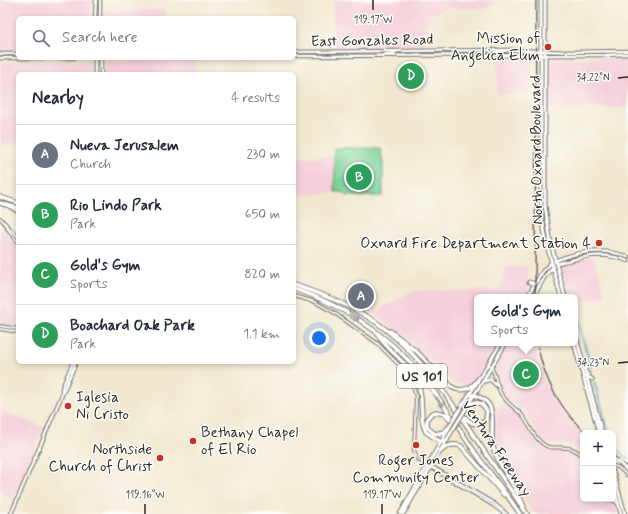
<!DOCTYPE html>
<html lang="en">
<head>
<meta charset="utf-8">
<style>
	:root { --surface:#fff; --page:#f6f6f7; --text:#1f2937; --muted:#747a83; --line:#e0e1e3; --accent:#111827 }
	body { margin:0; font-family:Mynerve,sans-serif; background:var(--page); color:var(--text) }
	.controls { position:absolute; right:12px; bottom:12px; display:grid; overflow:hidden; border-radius:6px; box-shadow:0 2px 6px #0003 }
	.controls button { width:36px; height:36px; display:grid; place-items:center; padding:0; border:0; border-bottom:1px solid var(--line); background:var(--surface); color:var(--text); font:20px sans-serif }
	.you { position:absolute; left:319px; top:338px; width:14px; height:14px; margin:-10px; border:3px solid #fff; border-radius:50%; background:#1a73e8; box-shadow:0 0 0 6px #1a73e833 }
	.badge { display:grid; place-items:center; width:26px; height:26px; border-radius:50%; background:var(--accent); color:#fff; font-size:13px; font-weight:700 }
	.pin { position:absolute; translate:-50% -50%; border:2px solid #fff; box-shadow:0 1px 4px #0006 }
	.popup { position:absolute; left:474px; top:294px; width:104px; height:52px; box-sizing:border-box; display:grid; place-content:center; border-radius:6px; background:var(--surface); filter:drop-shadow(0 1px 3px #0005); font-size:13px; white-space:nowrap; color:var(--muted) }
	.popup b { font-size:15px; color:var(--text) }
	.popup::after { content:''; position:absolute; left:50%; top:100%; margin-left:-8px; border:8px solid transparent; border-top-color:var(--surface) }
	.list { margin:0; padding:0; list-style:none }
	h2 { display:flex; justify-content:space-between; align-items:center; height:52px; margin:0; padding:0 16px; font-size:17px }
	h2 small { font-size:13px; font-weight:400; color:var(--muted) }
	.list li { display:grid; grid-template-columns:26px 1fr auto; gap:12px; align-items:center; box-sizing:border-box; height:60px; padding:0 16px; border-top:1px solid var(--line) }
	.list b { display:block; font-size:15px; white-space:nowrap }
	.list p { margin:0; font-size:13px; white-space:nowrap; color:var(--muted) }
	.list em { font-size:13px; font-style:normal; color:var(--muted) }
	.icon { flex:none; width:22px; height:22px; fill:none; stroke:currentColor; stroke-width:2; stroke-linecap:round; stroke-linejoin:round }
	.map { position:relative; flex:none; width:628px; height:514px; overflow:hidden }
	.search { position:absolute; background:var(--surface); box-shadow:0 2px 6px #0003; left:16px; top:16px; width:280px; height:44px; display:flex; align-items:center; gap:10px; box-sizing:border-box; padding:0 14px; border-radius:6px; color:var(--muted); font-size:15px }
	.panel { position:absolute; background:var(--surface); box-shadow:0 2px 6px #0003; left:16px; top:72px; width:280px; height:292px; border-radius:6px }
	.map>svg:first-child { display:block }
	.built { fill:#f5cfda }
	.green { fill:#77d097; stroke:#517e61 }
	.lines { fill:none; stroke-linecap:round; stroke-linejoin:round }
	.canal { stroke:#55abd1; stroke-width:2 }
	.tertiary-casing { stroke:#706d64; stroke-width:4 }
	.secondary-casing { stroke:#706d64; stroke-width:4.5 }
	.primary-casing { stroke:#706d64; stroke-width:5 }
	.motorway-casing { stroke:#706d64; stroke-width:5.5 }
	.tertiary { stroke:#fff; stroke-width:2 }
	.secondary { stroke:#fff; stroke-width:2.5 }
	.primary { stroke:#fff; stroke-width:3 }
	.motorway { stroke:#fff; stroke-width:3.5 }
	.rail { stroke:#2b2b2b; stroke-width:1 }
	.primary-bridge-casing { stroke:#706d64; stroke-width:5; stroke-linecap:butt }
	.primary-bridge { stroke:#fff; stroke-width:3 }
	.oneway { stroke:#a0a0a0 }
	.ticks { fill:none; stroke:#2b2b2b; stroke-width:1.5 }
	.poi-dot { fill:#c8321e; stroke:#fdfcf7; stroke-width:1.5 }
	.labels { text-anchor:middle; stroke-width:3; stroke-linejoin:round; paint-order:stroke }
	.shield { fill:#fdfcf7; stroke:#6a6a68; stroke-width:1 }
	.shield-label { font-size:14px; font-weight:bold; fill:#2b2b2b }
	.poi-label { font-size:15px; fill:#2b2b2b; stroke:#fdfcf7; text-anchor:end }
	.street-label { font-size:15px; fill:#2b2b2b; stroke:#fdfcf7 }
	.ticks-label { font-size:10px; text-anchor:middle; fill:#2b2b2b; stroke:#fdfcf7; stroke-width:3; stroke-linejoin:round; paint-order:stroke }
</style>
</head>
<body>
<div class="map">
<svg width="628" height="514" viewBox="0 0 628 514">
	<rect width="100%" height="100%" fill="#fdfcf7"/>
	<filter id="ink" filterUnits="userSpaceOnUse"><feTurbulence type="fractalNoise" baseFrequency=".025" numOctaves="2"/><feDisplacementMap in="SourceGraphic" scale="8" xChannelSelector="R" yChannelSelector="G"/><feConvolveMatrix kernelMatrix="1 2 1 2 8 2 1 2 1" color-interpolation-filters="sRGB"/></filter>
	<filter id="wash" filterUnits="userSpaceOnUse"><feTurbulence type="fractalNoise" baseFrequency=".012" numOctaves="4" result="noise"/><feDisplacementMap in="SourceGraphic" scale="16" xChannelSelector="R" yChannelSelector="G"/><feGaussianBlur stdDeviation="0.9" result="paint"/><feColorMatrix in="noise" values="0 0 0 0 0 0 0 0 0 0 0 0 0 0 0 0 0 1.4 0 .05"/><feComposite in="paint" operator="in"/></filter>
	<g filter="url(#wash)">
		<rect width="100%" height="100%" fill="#f1e8cf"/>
		<g class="built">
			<path d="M0,0h92v18h-74v33h-18z"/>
			<path d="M333,0h162l-4,5 -3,3h-39l-13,4 -4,3 -7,13 -1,10 1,9 -1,1h-39l-1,-1 -5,1h-46z"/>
			<path d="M103,10h61l2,8h-63z"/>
			<path d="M551,58h75l2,1 -1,48 -2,1h-74l-3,-3 1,-46z"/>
			<path d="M498,59h33l-1,35h-33z"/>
			<path d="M196,60v14h-91v-12z"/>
			<path d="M0,62h91v12h-73v70l-18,1z"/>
			<path d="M294,157h40l1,35 -11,2 -30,1z"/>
			<path d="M0,224l18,23v79l-18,-2z"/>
			<path d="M588,258h6l11,36 -1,2 -29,8v-7h-6l-9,-30 15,-6z"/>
			<path d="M505,267h23v21l-1,6 -2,3h-48v46h21l-20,33 -12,8h-10l-6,-4 -25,-25 -24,-22 -29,-20 5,-6 2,3 33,-19 87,-1 3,-11 3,-2z"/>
			<path d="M509,343h25l8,31 10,20 10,17 21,22v20l-11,-8 -7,-1h-17l-3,-2 -19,-25 -3,-9h-5l-11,-9 -4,-6 -7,-26z"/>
			<path d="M501,402l15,12 25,32 8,4h20l5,2 7,6 2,2v39h20l3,3 6,-1 2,2 3,11h-82l-19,-26 -15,-27 -5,-14v-38z"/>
			<path d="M0,410l43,17 -16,42 -15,31 -12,-10z"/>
		</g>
		<path class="green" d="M334,148h46l3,14v34h-36l-6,-4h-6z"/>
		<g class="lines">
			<g class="canal">
				<path d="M575,311l16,56"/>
				<path d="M594,382l15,51"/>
				<path d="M613,447l15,12"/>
			</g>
		</g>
	</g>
	<g filter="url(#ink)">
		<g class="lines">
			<defs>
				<g id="tertiary">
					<path d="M0,218l18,19"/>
					<path d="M8,226l-1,2 11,14"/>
					<path d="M294,296l21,6 18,10 44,31 30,30 5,9 4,15 -2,53 3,9 77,47 10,8"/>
					<path d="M0,326l18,3"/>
					<path d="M0,329l18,3"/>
					<path d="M489,364c8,11 6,17 11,28 5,10 14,15 21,22 8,9 12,23 22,30 11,9 23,-4 40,12"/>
					<path d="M431,466l64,38 12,10"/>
					<path d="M613,466l5,1 10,9"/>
				</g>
				<g id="secondary">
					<path d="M95,18l1,-18"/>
					<path d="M100,18v-18"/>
					<path d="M294,52l217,-2 63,2 54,-1"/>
					<path d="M0,54h18"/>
					<path d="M383,55l11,-2 3,-2"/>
					<path d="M494,55l1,-2 12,-3"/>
					<path d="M294,56l311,-1 23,-1"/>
					<path d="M0,58h74"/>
					<path d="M95,58v16"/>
					<path d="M101,74v-16"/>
					<path d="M555,261c24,-10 49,-13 73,-4"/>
					<path d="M556,264c5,-2 10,-3 16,-4 19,-6 37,-7 56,1"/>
					<path d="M62,393v-5l11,-26"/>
					<path d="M11,514l65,-152"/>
				</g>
				<g id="primary">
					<path d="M541,0v213l6,32 14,52"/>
					<path d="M545,0v206l6,38 14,53"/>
					<path d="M529,282l6,2"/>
					<path d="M527,297l16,-26 9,-9"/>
					<path d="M533,297l12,-21 8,-9"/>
					<path d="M575,333l27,100"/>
					<path d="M574,343l25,90"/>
					<path d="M482,374l19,-31"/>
					<path d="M588,374v3l4,2"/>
					<path d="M485,381c8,-4 7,2 13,5"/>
					<path d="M462,406l16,-25"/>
					<path d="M465,410l41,-67"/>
					<path d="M613,472l12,42"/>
					<path d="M613,483l8,31"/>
					<path d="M605,499l9,1 4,3"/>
					<path d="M400,514l49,-86"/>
					<path d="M403,514l49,-83"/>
				</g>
				<g id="motorway">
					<path d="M0,197l18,6"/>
					<path d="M0,203l18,5"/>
					<path d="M11,207l7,4"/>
					<path d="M294,285c31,10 64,23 90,43 37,29 63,67 88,105 18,27 37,54 55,81"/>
					<path d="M294,289c47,15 91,44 123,81 23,26 40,57 60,85 14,20 30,39 43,59"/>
					<path d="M390,331l26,20 37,37c15,6 22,-4 30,-15"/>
					<path d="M378,335c10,17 30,27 39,45 8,18 1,38 9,52l15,10 6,-2"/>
					<path d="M469,395c7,-1 18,5 21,12 5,10 0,28 3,40 6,22 24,39 31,60"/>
					<path d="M462,414c7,8 15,15 24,6l1,-9 -5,-7 -7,-2 -8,5"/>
					<path d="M450,426l-6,6 -9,2 -7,-6c-3,-7 0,-14 8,-16l9,2 8,8"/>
					<path d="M440,452c7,-7 13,-9 21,-6l43,49"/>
				</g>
			</defs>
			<use href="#tertiary" class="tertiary-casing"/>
			<use href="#secondary" class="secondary-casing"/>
			<use href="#primary" class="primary-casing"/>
			<use href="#motorway" class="motorway-casing"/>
			<use href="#tertiary" class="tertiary"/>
			<use href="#secondary" class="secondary"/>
			<use href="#primary" class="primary"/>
			<use href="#motorway" class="motorway"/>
			<g class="rail">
				<path d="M535,297l1,-297"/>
				<path d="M537,343c7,36 22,65 49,90"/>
				<path d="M613,455l15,13"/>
			</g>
			<defs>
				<g id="primary-bridge">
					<path d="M450,426l12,-20"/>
					<path d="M452,431l13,-21"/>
				</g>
			</defs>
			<use href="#primary-bridge" class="primary-bridge-casing"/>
			<use href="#primary-bridge" class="primary-bridge"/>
		</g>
		<defs><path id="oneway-shaft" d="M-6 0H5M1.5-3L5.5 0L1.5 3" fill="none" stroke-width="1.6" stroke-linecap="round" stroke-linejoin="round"/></defs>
		<g class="oneway">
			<use href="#oneway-shaft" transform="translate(354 317) rotate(33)"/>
			<use href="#oneway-shaft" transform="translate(440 402) rotate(55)"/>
		</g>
	</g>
	<path class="ticks" d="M373,0v10M618,78l10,-1M618,363l10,-1M145,504v10M382,504v10"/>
	<g class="poi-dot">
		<circle cx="548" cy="47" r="4"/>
		<circle cx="599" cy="243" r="4"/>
		<circle cx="68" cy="406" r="4"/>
		<circle cx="193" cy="441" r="4"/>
		<circle cx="416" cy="445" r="4"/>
		<circle cx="160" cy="458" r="4"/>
	</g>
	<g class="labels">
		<rect class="shield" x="397" y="364" width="50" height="24" rx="3"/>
		<g class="shield-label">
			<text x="422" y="381">US 101</text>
		</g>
		<g class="poi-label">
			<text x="540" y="43">Mission of<tspan x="540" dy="17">Angelica Elim</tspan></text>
			<text x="591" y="248">Oxnard Fire Department Station 4</text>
			<text x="76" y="402" text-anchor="start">Iglesia<tspan x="76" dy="17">Ni Cristo</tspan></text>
			<text x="201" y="437" text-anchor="start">Bethany Chapel<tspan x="201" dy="17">of El Rio</tspan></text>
			<text x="152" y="454">Northside<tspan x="152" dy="17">Church of Christ</tspan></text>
			<text x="416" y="465" text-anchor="middle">Roger Jones<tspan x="416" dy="17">Community Center</tspan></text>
		</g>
		<g class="street-label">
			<text transform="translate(372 40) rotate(-1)" y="5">East Gonzales Road</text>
			<text transform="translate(536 150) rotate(-91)" y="5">North Oxnard Boulevard</text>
			<text transform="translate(497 448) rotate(56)" y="5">Ventura Freeway</text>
		</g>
	</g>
	<g class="ticks-label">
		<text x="373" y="23">119.17°W</text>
		<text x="593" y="81">34.22°N</text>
		<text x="593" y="366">34.23°N</text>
		<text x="145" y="498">119.16°W</text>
		<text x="382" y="498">119.17°W</text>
	</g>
</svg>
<div class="controls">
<button>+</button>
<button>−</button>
</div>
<div class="you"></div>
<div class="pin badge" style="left:361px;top:296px;background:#6b7280">A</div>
<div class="pin badge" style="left:359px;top:177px;background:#2e9e5b">B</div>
<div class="pin badge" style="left:526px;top:374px;background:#2e9e5b">C</div>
<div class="popup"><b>Gold's Gym</b>Sports</div>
<div class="pin badge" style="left:411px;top:76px;background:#2e9e5b">D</div>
<div class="search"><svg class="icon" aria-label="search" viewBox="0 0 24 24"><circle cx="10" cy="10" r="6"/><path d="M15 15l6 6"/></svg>Search here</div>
<section class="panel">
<h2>Nearby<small>4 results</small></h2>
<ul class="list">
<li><span class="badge" style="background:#6b7280">A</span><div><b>Nueva Jerusalem</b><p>Church</p></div><em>230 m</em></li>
<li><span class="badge" style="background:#2e9e5b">B</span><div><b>Rio Lindo Park</b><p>Park</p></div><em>650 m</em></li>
<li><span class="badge" style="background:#2e9e5b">C</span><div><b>Gold's Gym</b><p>Sports</p></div><em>820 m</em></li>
<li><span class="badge" style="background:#2e9e5b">D</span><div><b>Boachard Oak Park</b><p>Park</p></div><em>1.1 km</em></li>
</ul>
</section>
</div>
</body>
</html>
